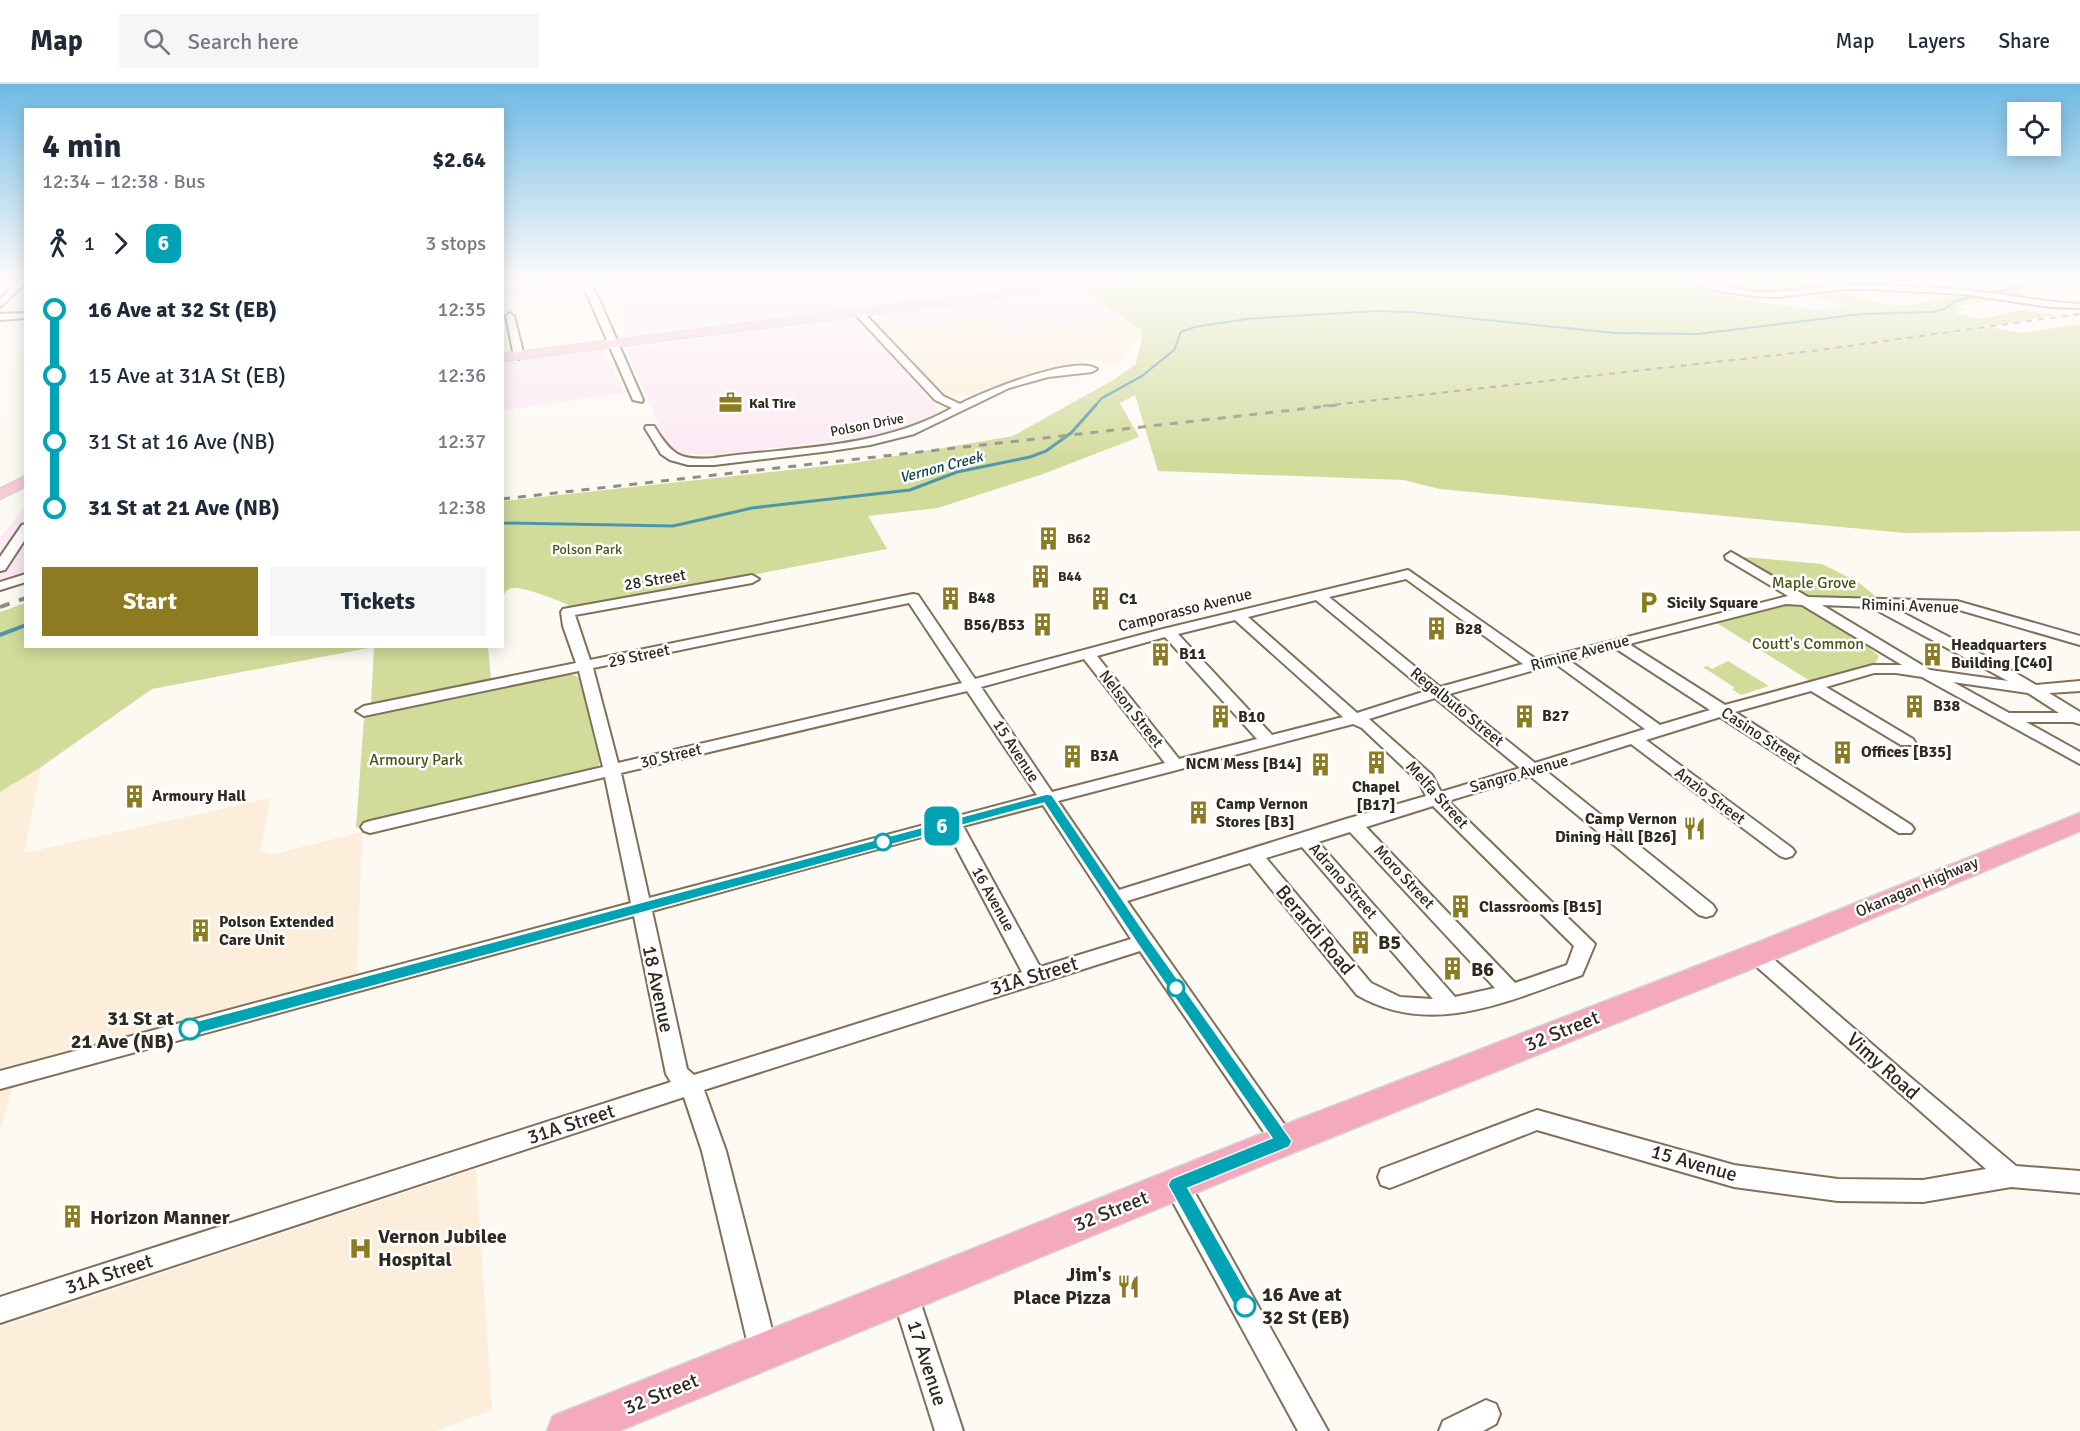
<!DOCTYPE html>
<html lang="en">
<head>
<meta charset="utf-8">
<style>
	body { margin:0; font-family:Signika,sans-serif; background:#f6f6f7; color:#1f2937; height:100vh; display:flex; flex-direction:column; font-size:22px; white-space:nowrap }
	* { box-sizing:border-box; margin:0 }
	p { font-size:20px; color:#747a83 }
	.icon { flex:none; width:33px; height:33px; fill:none; stroke:currentColor; stroke-width:2; stroke-linecap:round; stroke-linejoin:round }
	.map { position:relative; flex:1; overflow:hidden }
	.side { position:absolute; left:24px; top:24px; width:480px; height:540px; display:flex; flex-direction:column; background:#fff; border-radius:0px; box-shadow:0 3px 15px #0003 }
	.side>* { flex:none }
	.badge { padding:0 12px; border-radius:9px; font-size:21px; line-height:39px }
	.controls { position:absolute; left:2007px; top:18px; display:grid; gap:12px }
	.controls a { display:grid; place-items:center; width:54px; height:54px; border-radius:0px; background:#fff; box-shadow:0 3px 15px #0003; font-size:30px }
	.map>.badge { position:absolute; translate:-50% -50%; box-shadow:0 0 0 3px #fff }
	.legs { display:flex; align-items:center; gap:9px; height:66px; padding:0 18px; font-size:20px }
	.legs p { margin-inline-start:auto }
	.head { display:flex; align-items:center; justify-content:space-between; height:102px; padding:0 18px }
	h1 { font-size:33px; font-weight:700; line-height:45px }
	.primary-button { display:flex; gap:12px; margin-top:auto; padding:12px 18px }
	.primary-button a { flex:1; height:69px; border-radius:0px; background:#8c7b20; color:#fff; font-size:24px; font-weight:700; line-height:69px; text-align:center }
	.primary-button a+a { background:#f6f6f7; color:#1f2937 }
	ul { padding:0 18px; list-style:none }
	li { display:flex; align-items:center; gap:21px; height:66px; font-size:22px }
	li i { display:grid; place-items:center; width:9px; height:100%; margin:0 8px; background:currentColor }
	li i::after { content:''; width:15px; height:15px; margin:-8px; border:4px solid; border-radius:50%; background:#fff }
	li p { margin-inline-start:auto }
	li:first-child i { background:linear-gradient(#0000 50%,currentColor 0) }
	li:last-child i { background:linear-gradient(currentColor 50%,#0000 0) }
	header { display:flex; align-items:center; gap:36px; box-sizing:border-box; height:84px; padding:0 30px; background:#fff; border-bottom:2px solid #e0e1e3 }
	header strong { font-size:28px }
	nav { display:flex; gap:33px; margin-inline-start:auto; font-size:21px }
	.search { width:420px; height:54px; background:#f6f6f7; display:flex; align-items:center; gap:15px; box-sizing:border-box; padding:0 21px; border-radius:0px; color:#747a83; font-size:22px }
	.map>svg:first-child { display:block }
	.commercial { fill:#fce9f3 }
	.built { fill:#fceeda }
	.green { fill:#d1db9a }
	.lines { fill:none; stroke-linecap:round; stroke-linejoin:round }
	.stream-far2 { stroke:#4d95a7; stroke-width:2 }
	.stream-far1 { stroke:#4d95a7; stroke-width:3 }
	.stream { stroke:#4d95a7; stroke-width:4 }
	.minor-casing { stroke:#817058; stroke-width:4 }
	.major-casing { stroke:#d6d4d2; stroke-width:3 }
	.highway-casing { stroke:#d6d4d2; stroke-width:3 }
	.minor { fill:#fff; fill-rule:evenodd }
	.major { fill:#f8cbd8; fill-rule:evenodd }
	.highway { fill:#f4a9be; fill-rule:evenodd }
	.rail-far2 { stroke:#918b83; stroke-width:2; stroke-dasharray:6 6; stroke-linecap:butt }
	.rail-far1 { stroke:#918b83; stroke-width:3; stroke-dasharray:8 8; stroke-linecap:butt }
	.rail { stroke:#918b83; stroke-width:4; stroke-dasharray:10 10; stroke-linecap:butt }
	.line-1 { fill:#00a3b4; stroke:#fff; stroke-width:1.5 }
	.stop-1-dot { fill:#fff; stroke:#00a3b4; stroke-width:3 }
	.labels { text-anchor:middle; dominant-baseline:central; stroke-width:5; stroke-linejoin:round; paint-order:stroke }
	.far-poi-label { font-size:14px; font-weight:bold; fill:#30291f; stroke:#fff; text-anchor:start }
	.far-street-label { font-size:14px; fill:#30291f; stroke:#fff }
	.far-park-label { font-size:14px; fill:#4c5317; stroke:#fff }
	.far-water-label { font-size:15px; font-style:italic; fill:#0e3f4b; stroke:#fff }
	.street-label { font-size:16px; fill:#30291f; stroke:#fff }
	.park-label { font-size:16px; fill:#4c5317; stroke:#fff }
	.poi-label { font-size:16px; font-weight:bold; fill:#30291f; stroke:#fff; text-anchor:start }
	.near-street-label { font-size:20px; fill:#30291f; stroke:#fff }
	.near-poi-label { font-size:20px; font-weight:bold; fill:#30291f; stroke:#fff; text-anchor:start }
	.near-stop-label { font-size:20px; font-weight:bold; fill:#30291f; stroke:#fff; text-anchor:end }
</style>
</head>
<body>
<header>
<strong>Map</strong>
<div class="search"><svg class="icon" aria-label="search" viewBox="0 0 24 24"><circle cx="10" cy="10" r="6"/><path d="M15 15l6 6"/></svg>Search here</div>
<nav><a>Map</a><a>Layers</a><a>Share</a></nav>
</header>
<div class="map">
<svg width="2080" height="1347" viewBox="0 0 2080 1347">
	<rect width="100%" height="100%" fill="#fdf9f3"/>
	<g class="commercial">
		<path d="M614,194H1097L627,252Z"/>
		<path d="M1081,204L1127,234L1015,251L993,233L884,247L871,234L879,230Z"/>
		<path d="M853,234L858,236L937,323L936,330L916,341L877,352L713,371L675,369L667,361L626,265Z"/>
		<path d="M604,266L624,309L503,326V278Z"/>
		<path d="M25,423V500L0,508V454Z"/>
	</g>
	<g class="built">
		<path d="M993,233L1015,251L1127,234L1143,247L1116,283L1094,276L1057,283L967,311L955,312L945,311L884,247Z"/>
		<path d="M41,683L24,769L270,714L261,767L271,771L362,748L357,892L21,979L0,1045V708Z"/>
		<path d="M476,1085L492,1326L436,1347H0V1243Z"/>
	</g>
	<g class="green">
		<path d="M1158,194H1657L1759,218L1818,226L1846,223L1804,209L1844,204L1893,206L1862,207L1850,210C1889,225 1905,223 1945,213L1934,210L1938,208L2000,214L1954,223L1964,226L1955,229L1982,235L2020,226L2056,231L1990,242L1972,240L2021,249L2080,240V447L1905,449L1440,405L1403,396L1158,387L1135,311L1120,319L1139,353L1043,390L938,424L868,432L887,465L575,525C568,519 521,502 513,504C508,504 505,508 503,512V417L854,379L1013,352L1115,295L1136,280L1143,247L1081,204Z"/>
		<path d="M1727,194H1849L1857,196L1851,202L1791,207L1770,198L1759,200L1779,210H1753L1713,200L1748,198Z"/>
		<path d="M2044,194H2067L2080,197L2018,207L2026,211L2020,215L1978,209L2017,197Z"/>
		<path d="M1734,472L1822,480L1858,498L1885,520L1808,519Z"/>
		<path d="M1781,518C1817,524 1851,548 1879,572L1873,585L1815,600L1710,535Z"/>
		<path d="M25,519L26,562L488,563L491,595L371,620L374,563L152,605L41,683L0,708V528Z"/>
		<path d="M1728,577L1769,602L1741,611L1732,605L1735,604L1703,583L1707,582L1712,585Z"/>
		<path d="M567,591H574L579,594L600,679L596,685L356,744L364,634Z"/>
	</g>
	<g class="lines">
		<g class="stream-far2">
			<path d="M1986,210L2062,194"/>
			<path d="M1095,322L1102,314L1142,292L1174,266L1181,248L1195,243L1247,235L1375,227L1410,228L1615,249L1698,250L1862,230L1932,228L1945,225L1955,217L1978,212"/>
		</g>
		<path class="stream-far1" d="M502,439L673,442L752,424L910,406L957,388L1030,373L1046,367L1071,349L1096,321"/>
		<path class="stream" d="M0,551L26,541"/>
		<defs>
			<g id="minor">
				<path d="M21,194H26V198L0,223V216Z"/>
				<path d="M570,194C587,194 590,199 598,213L643,316L642,318L633,316L583,201Z"/>
				<path d="M1676,194C1703,194 1729,206 1757,208C1795,209 1832,199 1871,201C1901,202 1932,203 1962,206C2002,209 2040,218 2080,220V224L2050,223L1963,210L1870,205H1841L1779,213L1753,212L1725,208Z"/>
				<path d="M856,227H862L943,312L960,320C982,308 1076,270 1097,285L1092,288L1048,293L1009,304L914,350L870,361L830,367L714,381H688L670,376L661,370L645,344L646,342H654C671,370 679,377 714,374C794,363 880,365 952,324L935,316L856,231Z"/>
				<path d="M26,229V234L0,236V230Z"/>
				<path d="M510,229L514,232L524,272L519,275L514,272L506,232Z"/>
				<path d="M26,440V454L5,486L0,487V473L22,441Z"/>
				<path d="M1731,468L1808,513L1957,517L2080,552V561L1956,525L1892,523L2002,581L2036,601L2080,597V607L2049,609L2080,628V640L2073,638H2026L2080,668V680L1922,593L1896,589H1874L1826,603L1913,655L1915,658L1913,661H1901L1811,607L1735,628L1911,741L1914,745L1911,749H1899L1720,633L1646,656L1792,764L1795,768L1792,772L1786,774L1780,772L1631,660L1546,687L1713,821L1716,826L1713,831L1706,833L1699,831L1530,692L1448,717L1595,860L1582,891C1508,917 1431,954 1357,911L1250,779L1127,817L1291,1050L1295,1057L1291,1064L1283,1067L1275,1064L1140,867L704,1006L726,1067L778,1269L774,1279L764,1283L754,1279L750,1269L702,1067L684,1013L0,1239V1213L671,998L666,990L634,832L0,1005V987L631,819L605,693L370,749L364,747L361,743L364,739L370,737L603,683L579,587L364,632L356,627L364,622L576,579L563,542L561,528L563,525L752,491L759,495L752,499L575,531L590,576L913,510L918,511L975,595L1163,545L1408,486L1537,576L1788,512L1726,475L1725,472ZM1406,495L1523,580L1440,603L1329,513ZM1316,516L1426,607L1357,629L1248,533ZM909,519L962,599L618,679L593,584ZM1786,520L1802,521L1902,581H1873L1725,621L1629,560ZM1822,521L1871,523L2008,597L1930,586ZM1235,536L1343,633L1272,651L1178,550ZM1165,553L1257,655L1179,675L1097,572ZM1615,564L1710,626L1660,641L1570,577ZM1084,575L1165,679L1052,708L981,603ZM1556,580L1645,645L1535,679L1449,610ZM1953,598L2028,609L2059,629H2009ZM967,607L1037,711L649,814L621,689ZM1435,614L1520,684L1441,708L1432,691L1369,635ZM1353,640L1362,644L1419,698L1426,712L1346,735L1119,806L1058,717ZM1043,721L1131,855L1040,883L963,742ZM1433,722L1574,862L1567,881L1515,899L1366,743ZM947,746L1022,888L694,991L687,985L652,827ZM1350,748L1495,904L1455,913L1318,758ZM1302,763L1433,915L1400,913L1371,899L1266,774Z"/>
				<path d="M26,490V498L0,506V498Z"/>
				<path d="M1756,863L1763,866L1910,993L2016,1082L2080,1087V1109L2011,1103L1923,1118L1838,1117L1734,1103L1537,1046L1390,1104L1381,1101L1378,1093L1381,1085L1537,1026L1734,1081L1838,1095L1923,1096L1986,1085L1749,876L1746,871L1749,866Z"/>
				<path d="M1177,1090L1186,1093L1328,1347H1298L1168,1109L1165,1101L1168,1093Z"/>
				<path d="M905,1198L914,1202L918,1211L963,1347H935L892,1211L896,1202Z"/>
				<path d="M1486,1316L1496,1320L1500,1330L1496,1340L1483,1347H1439L1443,1337Z"/>
			</g>
			<g id="major">
				<path d="M582,194H592L590,201L554,202L502,210V204L554,196H582Z"/>
				<path d="M1110,194H1138L1133,197L502,277V270Z"/>
				<path d="M26,392V402L0,415V405Z"/>
			</g>
			<path id="highway" d="M2080,729V747L1766,879L1295,1068L619,1347H547L553,1332L568,1326L1271,1046L1746,863Z"/>
		</defs>
		<use href="#minor" class="minor-casing"/>
		<use href="#major" class="major-casing"/>
		<use href="#highway" class="highway-casing"/>
		<use href="#minor" class="minor"/>
		<use href="#major" class="major"/>
		<use href="#highway" class="highway"/>
		<path class="rail-far2" d="M1323,322L1813,267L2080,230"/>
		<path class="rail-far1" d="M502,415L1337,321"/>
		<path class="rail" d="M0,523L26,514"/>
	</g>
	<linearGradient id="sky" x2="0" y2="1"><stop stop-color="#6fbae5"/><stop offset="0.51" stop-color="#fefcfa"/><stop offset="1" stop-color="#fefcfa" stop-opacity="0"/></linearGradient>
	<rect width="2080" height="383" fill="url(#sky)"/>
	<path class="line-1" d="M1047,710L1052,711L1149,855L1292,1057L1289,1063L1188,1104L1251,1215L1254,1222L1251,1228L1245,1231L1238,1228L1168,1101L1171,1095L1272,1054L1139,862L1044,719L190,952L185,950L183,945L185,941L190,939Z"/>
	<defs>
		<symbol id="office-bare" viewBox="-9 -9 18 18"><path d="M-6-3h4V-5.5h4V-3h4V5H-6ZM-1-4.5V-3h2v-1.5ZM-6 0V1H6V0Z" fill="#8c7b20" stroke="#fff" stroke-width="2.5" paint-order="stroke"/></symbol>
		<symbol id="building-bare" viewBox="-9 -9 18 18"><path d="M-4-6H4V6H1V3H-1V6H-4ZM-2.5-4.3h1.7v1.8h-1.7ZM.8-4.3h1.7v1.8H.8ZM-2.5-1h1.7V.8h-1.7ZM.8-1h1.7V.8H.8Z" fill="#8c7b20" stroke="#fff" stroke-width="2.5" paint-order="stroke"/></symbol>
		<symbol id="parking-bare" viewBox="-9 -9 18 18"><path d="M-3.5-5.5H1a3.5 3.5 0 0 1 0 7H-1V5.5H-3.5ZM-1-3.4V-.6H.8a1.4 1.4 0 0 0 0-2.8Z" fill="#8c7b20" stroke="#fff" stroke-width="2.5" paint-order="stroke"/></symbol>
		<symbol id="restaurant-bare" viewBox="-9 -9 18 18"><path d="M-5-6h1v4h1v-4h1v4h1v-4h1v5L-1.5 .5V6h-2V.5L-5-1ZM5-6V6H3V1.5H1.5Q1.5-4 5-6Z" fill="#8c7b20" stroke="#fff" stroke-width="2.5" paint-order="stroke"/></symbol>
		<symbol id="hospital-bare" viewBox="-9 -9 18 18"><path d="M-5-5h3v3.5h4V-5h3V5h-3V1.5h-4V5h-3Z" fill="#8c7b20" stroke="#fff" stroke-width="2.5" paint-order="stroke"/></symbol>
	</defs>
	<g fill-rule="evenodd">
		<use href="#office-bare" x="714" y="302" width="33" height="33"/>
		<use href="#building-bare" x="1032" y="438" width="33" height="33"/>
		<use href="#building-bare" x="1024" y="476" width="33" height="33"/>
		<use href="#building-bare" x="934" y="498" width="33" height="33"/>
		<use href="#building-bare" x="1084" y="498" width="33" height="33"/>
		<use href="#parking-bare" x="1632" y="502" width="33" height="33"/>
		<use href="#building-bare" x="1026" y="524" width="33" height="33"/>
		<use href="#building-bare" x="1420" y="528" width="33" height="33"/>
		<use href="#building-bare" x="1144" y="554" width="33" height="33"/>
		<use href="#building-bare" x="1916" y="554" width="33" height="33"/>
		<use href="#building-bare" x="1898" y="606" width="33" height="33"/>
		<use href="#building-bare" x="1508" y="616" width="33" height="33"/>
		<use href="#building-bare" x="1204" y="616" width="33" height="33"/>
		<use href="#building-bare" x="1826" y="652" width="33" height="33"/>
		<use href="#building-bare" x="1056" y="656" width="33" height="33"/>
		<use href="#building-bare" x="1360" y="662" width="33" height="33"/>
		<use href="#building-bare" x="1304" y="664" width="33" height="33"/>
		<use href="#building-bare" x="118" y="696" width="33" height="33"/>
		<use href="#building-bare" x="1182" y="712" width="33" height="33"/>
		<use href="#restaurant-bare" x="1678" y="728" width="33" height="33"/>
		<use href="#building-bare" x="1444" y="806" width="33" height="33"/>
		<use href="#building-bare" x="184" y="830" width="33" height="33"/>
		<use href="#building-bare" x="1344" y="842" width="33" height="33"/>
		<use href="#building-bare" x="1436" y="868" width="33" height="33"/>
		<use href="#building-bare" x="56" y="1116" width="33" height="33"/>
		<use href="#hospital-bare" x="344" y="1148" width="33" height="33"/>
		<use href="#restaurant-bare" x="1112" y="1186" width="33" height="33"/>
	</g>
	<g class="stop-1-dot">
		<circle cx="883" cy="758" r="8"/>
		<circle cx="1176" cy="904" r="8"/>
		<circle cx="190" cy="945" r="10"/>
		<circle cx="1245" cy="1222" r="10"/>
	</g>
	<g class="labels">
		<g class="far-poi-label">
			<text x="749" y="319">Kal Tire</text>
			<text x="1067" y="454">B62</text>
			<text x="1058" y="492">B44</text>
		</g>
		<g class="far-street-label">
			<text transform="translate(867 341) rotate(-11)">Polson Drive</text>
		</g>
		<g class="far-park-label">
			<text x="587" y="465">Polson Park</text>
		</g>
		<g class="far-water-label">
			<text transform="translate(941 383) rotate(-15)">Vernon Creek</text>
		</g>
		<g class="street-label">
			<text transform="translate(655 496) rotate(-10)">28 Street</text>
			<text transform="translate(1910 522) rotate(2)">Rimini Avenue</text>
			<text transform="translate(1185 526) rotate(-14)">Camporasso Avenue</text>
			<text transform="translate(1580 569) rotate(-15)">Rimine Avenue</text>
			<text transform="translate(639 572) rotate(-12)">29 Street</text>
			<text transform="translate(1457 623) rotate(39)">Regalbuto Street</text>
			<text transform="translate(1131 625) rotate(52)">Nelson Street</text>
			<text transform="translate(1761 652) rotate(33)">Casino Street</text>
			<text transform="translate(1016 667) rotate(57)">15 Avenue</text>
			<text transform="translate(671 672) rotate(-13)">30 Street</text>
			<text transform="translate(1519 690) rotate(-16)">Sangro Avenue</text>
			<text transform="translate(1437 711) rotate(48)">Melfa Street</text>
			<text transform="translate(1710 712) rotate(37)">Anzio Street</text>
			<text transform="translate(1404 793) rotate(47)">Moro Street</text>
			<text transform="translate(1343 797) rotate(49)">Adrano Street</text>
			<text transform="translate(1917 803) rotate(-23)">Okanagan Highway</text>
			<text transform="translate(993 815) rotate(61)">16 Avenue</text>
		</g>
		<g class="park-label">
			<text x="1814" y="499">Maple Grove</text>
			<text x="1808" y="560">Coutt's Common</text>
			<text x="416" y="676">Armoury Park</text>
		</g>
		<g class="poi-label">
			<text x="968" y="514">B48</text>
			<text x="1119" y="515">C1</text>
			<text x="1667" y="519">Sicily Square</text>
			<text x="1025" y="541" text-anchor="end">B56/B53</text>
			<text x="1455" y="545">B28</text>
			<text x="1951" y="561">Headquarters<tspan x="1951" dy="18">Building [C40]</tspan></text>
			<text x="1179" y="570">B11</text>
			<text x="1933" y="622">B38</text>
			<text x="1542" y="632">B27</text>
			<text x="1238" y="633">B10</text>
			<text x="1861" y="668">Offices [B35]</text>
			<text x="1090" y="672">B3A</text>
			<text x="1302" y="680" text-anchor="end">NCM Mess [B14]</text>
			<text x="1376" y="703" text-anchor="middle">Chapel<tspan x="1376" dy="18">[B17]</tspan></text>
			<text x="152" y="712">Armoury Hall</text>
			<text x="1216" y="720">Camp Vernon<tspan x="1216" dy="18">Stores [B3]</tspan></text>
			<text x="1677" y="735" text-anchor="end">Camp Vernon<tspan x="1677" dy="18">Dining Hall [B26]</tspan></text>
			<text x="1479" y="823">Classrooms [B15]</text>
			<text x="219" y="838">Polson Extended<tspan x="219" dy="18">Care Unit</tspan></text>
		</g>
		<g class="near-street-label">
			<text transform="translate(1315 846) rotate(50)">Berardi Road</text>
			<text transform="translate(1034 892) rotate(-17)">31A Street</text>
			<text transform="translate(658 905) rotate(78)">18 Avenue</text>
			<text transform="translate(1562 947) rotate(-22)">32 Street</text>
			<text transform="translate(1883 982) rotate(42)">Vimy Road</text>
			<text transform="translate(571 1040) rotate(-18)">31A Street</text>
			<text transform="translate(1694 1079) rotate(16)">15 Avenue</text>
			<text transform="translate(1111 1127) rotate(-22)">32 Street</text>
			<text transform="translate(109 1190) rotate(-18)">31A Street</text>
			<text transform="translate(927 1279) rotate(72)">17 Avenue</text>
			<text transform="translate(661 1310) rotate(-22)">32 Street</text>
		</g>
		<g class="near-poi-label">
			<text x="1378" y="858">B5</text>
			<text x="1471" y="885">B6</text>
			<text x="90" y="1133">Horizon Manner</text>
			<text x="378" y="1152">Vernon Jubilee<tspan x="378" dy="23">Hospital</tspan></text>
			<text x="1111" y="1190" text-anchor="end">Jim's<tspan x="1111" dy="23">Place Pizza</tspan></text>
		</g>
		<g class="near-stop-label">
			<text x="174" y="934">31 St at<tspan x="174" dy="23">21 Ave (NB)</tspan></text>
			<text x="1262" y="1210" text-anchor="start">16 Ave at<tspan x="1262" dy="23">32 St (EB)</tspan></text>
		</g>
	</g>
</svg>
<div class="controls">
<a><svg class="icon" aria-label="locate" viewBox="0 0 24 24"><circle cx="12" cy="12" r="6"/><path d="M12 2v4M12 18v4M2 12h4M18 12h4"/></svg></a>
</div>
<b class="badge" style="left:942px;top:742px;background:#00a3b4;color:#fff">6</b>
<section class="side">
<div class="head"><div><h1>4 min</h1><p>12:34 – 12:38 · Bus</p></div><b>$2.64</b></div>
<div class="legs"><svg class="icon" aria-label="walk" viewBox="0 0 24 24"><circle cx="13" cy="4" r="2"/><path d="M13 8l-2 6 4 7M11 14l-3 7M7 12l3-4h3l4 4"/></svg>1<svg class="icon" aria-label="forward" viewBox="0 0 24 24"><path d="M9 5l7 7-7 7"/></svg><b class="badge" style="background:#00a3b4;color:#fff">6</b><p>3 stops</p></div>
<ul>
<li><i style="color:#00a3b4"></i><b>16 Ave at 32 St (EB)</b><p>12:35</p></li>
<li><i style="color:#00a3b4"></i><span>15 Ave at 31A St (EB)</span><p>12:36</p></li>
<li><i style="color:#00a3b4"></i><span>31 St at 16 Ave (NB)</span><p>12:37</p></li>
<li><i style="color:#00a3b4"></i><b>31 St at 21 Ave (NB)</b><p>12:38</p></li>
</ul>
<div class="primary-button"><a>Start</a><a>Tickets</a></div>
</section>
</div>
</body>
</html>
